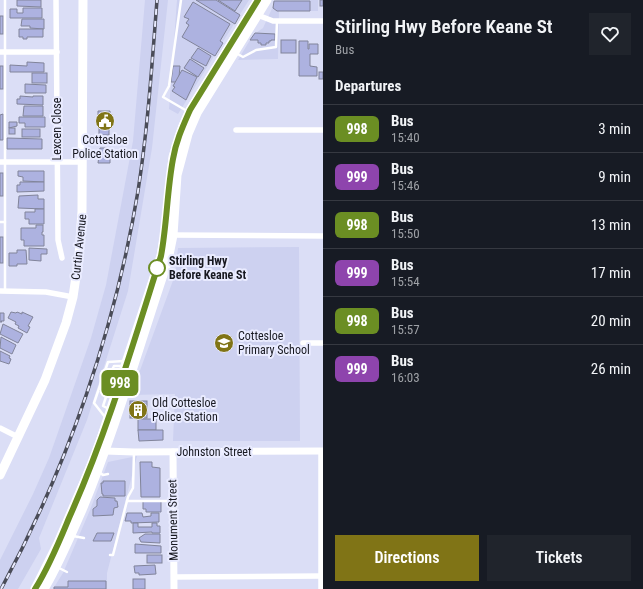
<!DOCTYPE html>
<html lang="en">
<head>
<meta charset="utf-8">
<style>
	body { margin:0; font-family:"Roboto Condensed",sans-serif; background:#20242c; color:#f1f3f6; height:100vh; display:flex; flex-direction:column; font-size:15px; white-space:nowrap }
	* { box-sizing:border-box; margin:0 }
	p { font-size:13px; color:#9ea1a6 }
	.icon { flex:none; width:22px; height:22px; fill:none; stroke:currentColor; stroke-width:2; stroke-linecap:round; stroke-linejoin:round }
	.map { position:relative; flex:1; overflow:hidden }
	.sheet { display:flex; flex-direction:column; background:#171b24; width:320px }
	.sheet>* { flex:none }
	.badge { padding:0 8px; border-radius:6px; font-size:14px; line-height:26px }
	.map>.badge { position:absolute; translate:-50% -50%; box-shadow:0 0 0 2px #fff }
	h2 { padding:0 12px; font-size:15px; line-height:36px }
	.round { display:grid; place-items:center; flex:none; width:42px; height:42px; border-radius:0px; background:#20242c }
	.summary { display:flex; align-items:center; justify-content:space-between; height:68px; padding:0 12px }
	h1 { font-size:19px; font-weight:600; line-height:30px }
	.action { display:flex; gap:8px; margin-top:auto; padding:8px 12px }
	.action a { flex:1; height:46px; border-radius:0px; background:#807416; color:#fff; font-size:16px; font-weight:600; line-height:46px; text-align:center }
	.action a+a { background:#20242c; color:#f1f3f6 }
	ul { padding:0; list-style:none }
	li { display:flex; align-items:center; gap:12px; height:48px; padding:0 12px; border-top:1px solid #363941 }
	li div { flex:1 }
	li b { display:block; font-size:15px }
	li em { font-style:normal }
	li .badge { min-width:44px; font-weight:700; text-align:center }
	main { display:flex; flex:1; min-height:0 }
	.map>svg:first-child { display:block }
	.built { fill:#cdd1f0 }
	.building { fill:#adb2e0; stroke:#81849a }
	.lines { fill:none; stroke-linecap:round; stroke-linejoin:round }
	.service { stroke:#fff; stroke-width:2.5 }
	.minor { stroke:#fff; stroke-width:5.5 }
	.tertiary { stroke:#fff; stroke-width:7 }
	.primary { stroke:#fff; stroke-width:9 }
	.trunk { stroke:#fff; stroke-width:9 }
	.rail-casing { stroke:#4a4c58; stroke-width:3.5 }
	.rail { stroke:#e9ebff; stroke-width:2; stroke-dasharray:6; stroke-linecap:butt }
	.line-casing { stroke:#fff; stroke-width:9 }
	.line { stroke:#6b8e23; stroke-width:6 }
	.stop-dot { fill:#fff; stroke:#6b8e23; stroke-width:2 }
	.labels { text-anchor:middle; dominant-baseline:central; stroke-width:4; stroke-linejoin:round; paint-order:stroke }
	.street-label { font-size:12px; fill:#171820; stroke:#e9ebff }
	.poi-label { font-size:12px; fill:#171820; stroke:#e9ebff; text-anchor:start }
	.stop-label { font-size:12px; font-weight:bold; fill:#171820; stroke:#e9ebff; text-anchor:start }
</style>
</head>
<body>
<main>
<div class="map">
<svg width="323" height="589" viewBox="0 0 323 589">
	<rect width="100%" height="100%" fill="#dbdef6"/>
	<g class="built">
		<path d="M145,0H168L152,148L128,291L87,420L39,538L41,549L18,589H0V560L33,494L49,458L91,338L106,285L133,141Z"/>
		<path d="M177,0H249L178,114L169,109Z"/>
		<path d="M276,0H318V11H279L278,59L238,60L253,35L263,28Z"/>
		<path d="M299,247L300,441H173L175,394L131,395L175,275L178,248Z"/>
		<path d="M137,456L107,573V589H53L63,573L90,510L108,462Z"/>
	</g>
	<g class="building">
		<path d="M17,0H41V7L17,6Z"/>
		<path d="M196,0H216L240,15L235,24Z"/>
		<path d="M218,0H242L235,11Z"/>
		<rect x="320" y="0" width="3" height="6"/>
		<path d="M274,1H310V11H277L273,8Z"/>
		<path d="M193,2L230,24L220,41L223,43L215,56L182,37L189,25L186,23L189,19L184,17Z"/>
		<path d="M23,8H42V18H10V9H17V13H23Z"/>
		<rect x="0" y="16" width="3" height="18"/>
		<path d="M22,19H44V29L30,28V26H21Z"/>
		<path d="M19,29H43V37H27V39H23V37H19Z"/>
		<path d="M255,33L275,34V40H271V41H269V43H266V45H261V43H258V40H250Z"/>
		<rect x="281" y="40" width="15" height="13"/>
		<path d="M299,41H308V49H309V44H318V54H310V66L317,67V76H299Z"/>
		<path d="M198,48L211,56L206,66L191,58Z"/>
		<path d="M190,59L204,68L198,77L184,68Z"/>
		<path d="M27,62L44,63V72H10V65L27,66Z"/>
		<rect x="0" y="66" width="3" height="23"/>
		<path d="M173,66H180L179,77L176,82H171Z"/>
		<path d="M182,70L197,77L186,100L172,91L175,87L173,86Z"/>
		<rect x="319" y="72" width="4" height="7"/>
		<rect x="32" y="73" width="15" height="10"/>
		<path d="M25,84L46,85V93H25Z"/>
		<path d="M20,96L33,97V96H43V105L17,104V99H20Z"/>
		<path d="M24,106H43V116H23Z"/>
		<path d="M98,111H110V124H108H109V135H99V125H101V123H98Z"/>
		<path d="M3,114V140H0V115Z"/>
		<path d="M19,117H45V127H25V123H19Z"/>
		<path d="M9,122H17V126L9,128Z"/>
		<rect x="9" y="128" width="6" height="6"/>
		<rect x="22" y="129" width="18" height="8"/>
		<path d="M7,138L42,139V149H7Z"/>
		<path d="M100,148H108V156H110V163H98Z"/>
		<path d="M18,171H44V182L23,181V177L18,176Z"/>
		<rect x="0" y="173" width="3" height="23"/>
		<path d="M20,182H44V191L17,192V185H20Z"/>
		<path d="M38,195V199H44V209L18,208L19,196Z"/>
		<path d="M35,209H44V224H29V219H25V212H35Z"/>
		<path d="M36,225H43V232H42V235H44V246H24V240H21V228H36Z"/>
		<rect x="0" y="237" width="3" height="26"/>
		<path d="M29,248L47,249V254H41V261L29,260Z"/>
		<path d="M17,250H26L27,264H17V266H9V253H17Z"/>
		<path d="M11,312L16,313L17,312L22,314V312L33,317L28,326L30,327L27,333L18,328L19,326L15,324L16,322L8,318Z"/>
		<path d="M0,313H4V321H1L2,322H0Z"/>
		<path d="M3,324L23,334L18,343L0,334Z"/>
		<path d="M1,337L16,345L12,354L0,348Z"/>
		<path d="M0,351L10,356L9,358L11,359L9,364L0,361Z"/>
		<path d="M102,380L109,382L106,392L99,390Z"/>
		<rect x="130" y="401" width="17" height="17"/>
		<rect x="138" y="419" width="18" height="11"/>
		<path d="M138,430H163V440L139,441Z"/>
		<path d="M140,462H152V467L160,468V497H141Z"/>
		<path d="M103,481H125V496H103V494H102L101,483H103Z"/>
		<path d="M100,497L115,498V501H117L118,507L114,508L113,515L93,516V509L97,506V500Z"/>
		<path d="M143,501H161V512H146V509H143Z"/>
		<path d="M127,513H142L143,517L151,516V513H159V522L131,523V521H125Z"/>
		<path d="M133,523H138V527H152V523H157V526H160V533H152V532L133,533Z"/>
		<path d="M97,533H114L111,541H93Z"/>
		<path d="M145,534H160V543L141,542L139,538Z"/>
		<path d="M135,544L161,546V553H135Z"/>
		<rect x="147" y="555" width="15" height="8"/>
		<path d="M155,565L156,574L139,575V573H135L134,566Z"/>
		<rect x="133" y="579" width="12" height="10"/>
		<path d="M68,581H106V589H54V587H68Z"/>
	</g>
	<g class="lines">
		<g class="service">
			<path d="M5,0V291"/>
			<path d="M181,0L169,86L163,97L187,111"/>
			<path d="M236,53L243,57L256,50L276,47L277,21"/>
			<path d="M0,222H5"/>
			<path d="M109,409L103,406L110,385L111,372L114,366H122"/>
			<path d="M105,417L94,403L108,362L124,361"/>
			<path d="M99,472L103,475L108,474"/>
			<path d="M127,501H173"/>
			<path d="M73,536L84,538"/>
			<path d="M110,555H113L128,497L133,488L134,453"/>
			<path d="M57,567L67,572"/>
		</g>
		<g class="minor">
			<path d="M56,0L58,240L62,258"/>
			<path d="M255,14L273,21H323"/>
			<path d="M0,52H57"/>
			<path d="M236,130H323"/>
			<path d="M0,162H82"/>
			<path d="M171,235L323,236"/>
			<path d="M0,291L46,292L73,297"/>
			<path d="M303,343H323"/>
			<path d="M0,428L18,437"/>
			<path d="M174,577L321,576"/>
			<path d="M321,589V451"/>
		</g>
		<g class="tertiary">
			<path d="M105,451L134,452L323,451"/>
			<path d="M173,452L174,589"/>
		</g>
		<path class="primary" d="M0,475L45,380L66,323L73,297L79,256L82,211L83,0"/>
		<g class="trunk">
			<path d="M35,589L58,543L96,454L161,256L165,234L173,157L183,126L190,110L258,0"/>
			<path d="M44,589C59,564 70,537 82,510C116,428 140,343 168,260L173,235L177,175L188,134L197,113L267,0"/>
		</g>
		<defs>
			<path id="rail" d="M1,589C68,466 115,329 138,191C148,127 152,64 157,0"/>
		</defs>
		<use href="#rail" class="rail-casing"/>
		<use href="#rail" class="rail"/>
	</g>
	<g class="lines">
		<defs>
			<path id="line" d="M35,589C49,567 59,542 69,518C107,433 133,344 161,256C167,224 167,191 173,159C176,141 183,126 190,110L258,0"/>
		</defs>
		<use href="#line" class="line-casing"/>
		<use href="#line" class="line"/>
	</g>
	<defs>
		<symbol id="civic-disc" viewBox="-11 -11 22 22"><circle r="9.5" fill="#807416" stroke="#e9ebff"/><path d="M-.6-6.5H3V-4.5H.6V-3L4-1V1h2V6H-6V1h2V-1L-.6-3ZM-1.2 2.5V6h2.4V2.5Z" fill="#fff"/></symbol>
		<symbol id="school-disc" viewBox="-11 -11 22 22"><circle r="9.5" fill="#807416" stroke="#e9ebff"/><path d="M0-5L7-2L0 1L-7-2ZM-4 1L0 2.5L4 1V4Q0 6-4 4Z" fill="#fff"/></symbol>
		<symbol id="building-disc" viewBox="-11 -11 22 22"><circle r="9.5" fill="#807416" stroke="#e9ebff"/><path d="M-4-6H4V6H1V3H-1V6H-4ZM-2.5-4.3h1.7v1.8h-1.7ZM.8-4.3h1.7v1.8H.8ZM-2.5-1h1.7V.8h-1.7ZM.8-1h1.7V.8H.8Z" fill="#fff"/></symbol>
	</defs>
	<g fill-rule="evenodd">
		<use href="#civic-disc" x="94" y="110" width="22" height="22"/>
		<use href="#school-disc" x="213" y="332" width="22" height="22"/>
		<use href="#building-disc" x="127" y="399" width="22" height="22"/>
	</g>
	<circle class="stop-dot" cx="157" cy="268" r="8"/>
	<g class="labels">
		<g class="street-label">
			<text transform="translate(57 129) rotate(-90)">Lexcen Close</text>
			<text transform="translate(79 247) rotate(-84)">Curtin Avenue</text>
			<text x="214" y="452">Johnston Street</text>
			<text transform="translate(173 520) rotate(-91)">Monument Street</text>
		</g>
		<g class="poi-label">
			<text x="105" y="140" text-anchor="middle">Cottesloe<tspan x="105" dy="14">Police Station</tspan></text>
			<text x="238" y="336">Cottesloe<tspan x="238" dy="14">Primary School</tspan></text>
			<text x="152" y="403">Old Cottesloe<tspan x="152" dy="14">Police Station</tspan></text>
		</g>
		<g class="stop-label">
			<text x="169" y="261">Stirling Hwy<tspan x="169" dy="14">Before Keane St</tspan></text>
		</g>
	</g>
</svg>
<b class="badge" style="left:120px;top:383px;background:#6b8e23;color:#fff">998</b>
</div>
<section class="sheet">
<div class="summary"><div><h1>Stirling Hwy Before Keane St</h1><p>Bus</p></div><a class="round"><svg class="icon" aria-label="heart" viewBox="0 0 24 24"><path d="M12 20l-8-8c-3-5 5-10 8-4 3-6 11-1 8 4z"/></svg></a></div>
<h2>Departures</h2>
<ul>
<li><span class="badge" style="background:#6b8e23;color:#fff">998</span><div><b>Bus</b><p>15:40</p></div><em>3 min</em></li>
<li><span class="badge" style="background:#8e44ad;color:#fff">999</span><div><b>Bus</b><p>15:46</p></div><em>9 min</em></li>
<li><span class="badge" style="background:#6b8e23;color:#fff">998</span><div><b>Bus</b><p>15:50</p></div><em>13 min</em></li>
<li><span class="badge" style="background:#8e44ad;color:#fff">999</span><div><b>Bus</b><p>15:54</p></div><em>17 min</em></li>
<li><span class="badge" style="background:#6b8e23;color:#fff">998</span><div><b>Bus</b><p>15:57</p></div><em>20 min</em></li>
<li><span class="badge" style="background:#8e44ad;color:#fff">999</span><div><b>Bus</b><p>16:03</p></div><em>26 min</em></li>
</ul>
<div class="action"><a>Directions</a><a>Tickets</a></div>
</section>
</main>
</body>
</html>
